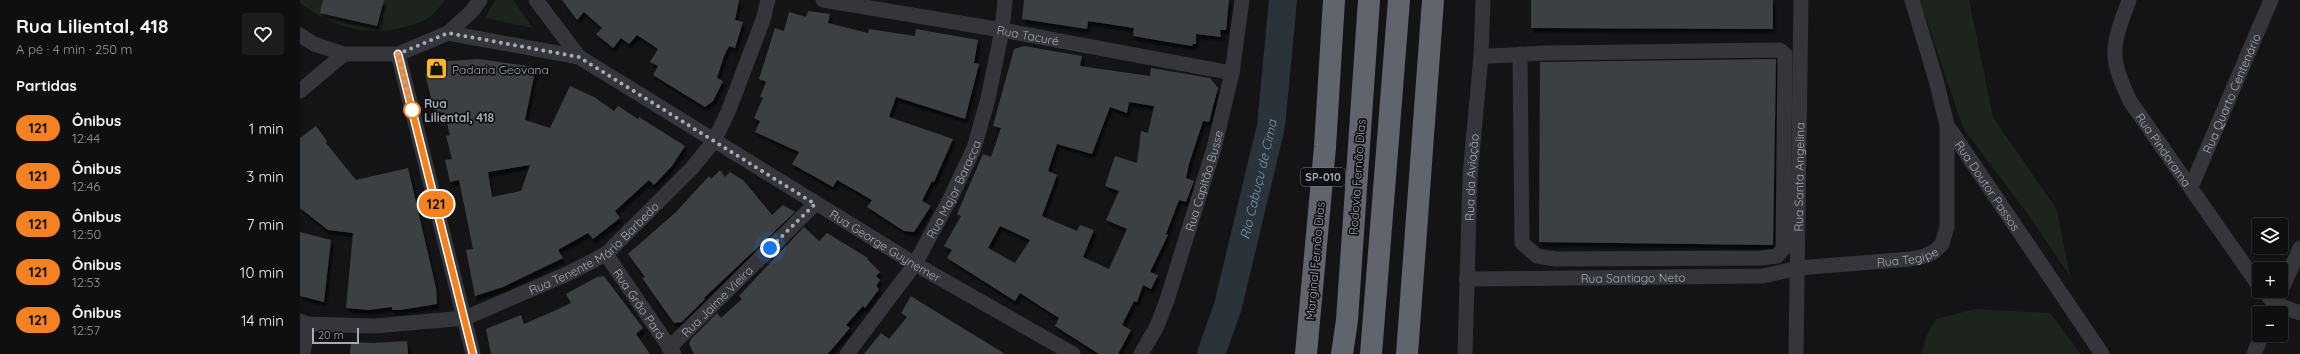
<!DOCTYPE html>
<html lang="pt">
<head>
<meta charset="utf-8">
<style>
	body { margin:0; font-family:Quicksand,sans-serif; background:#1d1d1e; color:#f1f3f6; height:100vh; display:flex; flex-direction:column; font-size:15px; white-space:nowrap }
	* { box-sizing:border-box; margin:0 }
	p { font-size:13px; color:#9b9c9f }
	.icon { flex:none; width:22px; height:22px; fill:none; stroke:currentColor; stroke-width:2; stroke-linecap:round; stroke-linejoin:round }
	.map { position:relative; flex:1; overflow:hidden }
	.details { display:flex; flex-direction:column; background:#0f0f10; width:300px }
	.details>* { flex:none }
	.badge { padding:0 8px; border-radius:13px; font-size:14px; line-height:26px }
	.fabs { position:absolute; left:1952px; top:218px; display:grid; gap:8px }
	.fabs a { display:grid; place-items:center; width:36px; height:36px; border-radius:4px; background:#0f0f10; box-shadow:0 1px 3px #0004,0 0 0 1px #2f2f30; font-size:20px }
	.scale { position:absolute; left:12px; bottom:10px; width:47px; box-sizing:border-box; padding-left:4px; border:2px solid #a5aab7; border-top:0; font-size:11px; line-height:14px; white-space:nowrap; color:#a5aab7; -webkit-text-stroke:3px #0f0f11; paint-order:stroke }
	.you { position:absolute; width:20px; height:20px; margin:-10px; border:3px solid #fff; border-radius:50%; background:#1a73e8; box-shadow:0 0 0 6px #1a73e833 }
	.map>.badge { position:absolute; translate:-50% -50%; box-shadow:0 0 0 2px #fff }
	h2 { padding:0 16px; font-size:15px; line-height:36px }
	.round { display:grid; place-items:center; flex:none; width:42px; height:42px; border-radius:4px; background:#1d1d1e }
	.headline { display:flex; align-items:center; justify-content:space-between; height:68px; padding:0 16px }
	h1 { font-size:19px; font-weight:700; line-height:30px }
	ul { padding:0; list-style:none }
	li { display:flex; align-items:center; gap:12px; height:48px; padding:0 16px }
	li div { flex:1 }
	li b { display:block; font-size:15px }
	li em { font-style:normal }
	li .badge { min-width:44px; font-weight:700; text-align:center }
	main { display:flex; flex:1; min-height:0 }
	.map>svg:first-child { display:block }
	.green { fill:#1c241d }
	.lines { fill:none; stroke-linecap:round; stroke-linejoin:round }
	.river { stroke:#2a333a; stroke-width:28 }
	.building { fill:#3e3f43; fill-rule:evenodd; filter:url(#shadow) }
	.minor { stroke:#35363b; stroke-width:15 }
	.highway { stroke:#61646c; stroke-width:22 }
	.line-casing { stroke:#fff; stroke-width:9 }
	.line { stroke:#f58220; stroke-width:6 }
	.walk { stroke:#a5aab7; stroke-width:4; stroke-dasharray:0 7.2 }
	.stop-dot { fill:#fff; stroke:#f58220; stroke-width:2 }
	.labels { text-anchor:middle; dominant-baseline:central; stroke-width:3.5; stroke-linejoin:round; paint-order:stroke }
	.shield { fill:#0f0f11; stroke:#787c85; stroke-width:1 }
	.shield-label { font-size:11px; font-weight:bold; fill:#a5aab7 }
	.street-label { font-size:12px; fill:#a5aab7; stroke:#0f0f11 }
	.poi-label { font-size:12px; fill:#a5aab7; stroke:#0f0f11; text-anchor:start }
	.stop-label { font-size:12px; font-weight:bold; fill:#a5aab7; stroke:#0f0f11; text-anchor:start }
	.water-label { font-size:13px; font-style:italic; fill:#7b98b3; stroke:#0f0f11 }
</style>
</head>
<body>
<main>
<section class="details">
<div class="headline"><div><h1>Rua Liliental, 418</h1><p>A pé · 4 min · 250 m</p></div><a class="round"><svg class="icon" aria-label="heart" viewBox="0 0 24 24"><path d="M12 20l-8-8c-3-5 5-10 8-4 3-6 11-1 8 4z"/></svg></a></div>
<h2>Partidas</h2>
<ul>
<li><span class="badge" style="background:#f58220;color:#111">121</span><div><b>Ônibus</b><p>12:44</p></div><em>1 min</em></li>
<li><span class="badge" style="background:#f58220;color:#111">121</span><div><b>Ônibus</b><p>12:46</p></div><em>3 min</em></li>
<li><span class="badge" style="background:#f58220;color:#111">121</span><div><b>Ônibus</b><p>12:50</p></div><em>7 min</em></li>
<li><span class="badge" style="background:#f58220;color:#111">121</span><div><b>Ônibus</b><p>12:53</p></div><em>10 min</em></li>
<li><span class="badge" style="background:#f58220;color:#111">121</span><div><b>Ônibus</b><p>12:57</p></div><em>14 min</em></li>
</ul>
</section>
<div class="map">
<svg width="2000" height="354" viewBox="0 0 2000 354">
	<defs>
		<filter id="shadow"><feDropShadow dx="2.5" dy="4.5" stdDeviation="1" flood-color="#0009"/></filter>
	</defs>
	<rect width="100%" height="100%" fill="#141416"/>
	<g class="green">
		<path d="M0,0H145C141,5 136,12 131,16C123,22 114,24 105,27C67,38 31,26 0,3Z"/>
		<path d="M195,0H213L233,28L185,18Z"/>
		<path d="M1620,0H1669L1693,117L1757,210L1770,276L1730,217L1663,128Z"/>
		<path d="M1675,309L1750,313L1781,354H1621L1626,337L1636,319Z"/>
	</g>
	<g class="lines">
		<path class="river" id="s1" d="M911,354L928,306L971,126L983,0"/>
	</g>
	<g class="building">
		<path d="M23,0H84L77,26L20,13Z"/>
		<path d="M262,0H439L435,20L443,22L435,48L429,46L424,56L417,78L423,81L413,101L405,107L353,75L358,66L350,62L358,49L337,35L329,44L321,38L313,48L296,34L302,28L284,12L277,20Z"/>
		<path d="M724,0H929L926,30H920L921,37L896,34V44H893L892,46L833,36L834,28L788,21L787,29L722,19Z"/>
		<path d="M1231,0H1473V29L1231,28Z"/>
		<path d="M508,11L530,14L528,23L568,33L569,29L615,36L616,29L678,40L674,63L679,64L665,119L596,97L589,117L653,139L634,182L632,181L622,201L631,206L614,232L604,231L567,207L572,200L537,180L533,187L492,164L499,152L455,132L460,121L454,118L463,98L460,97L466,82L459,79L475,28L484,31L489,12L506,17Z"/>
		<path d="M724,46L782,56L780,66L850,76L851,68L910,78L918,88L909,122L903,121L889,164L886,178L894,181L886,202L879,200L866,234L868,235L850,272L858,275L851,289L843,285L837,302L834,301L822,325L831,330L818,354H799L755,326L759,318L740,306L720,293L715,301L647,258L652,250L644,246L661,216L657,214L683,154L691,157L701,128L693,126L714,49ZM829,102L854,106L848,133L841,131L837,163L815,156L805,186L819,191L806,220L827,229L809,269L783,257L794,230L780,225L777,231L742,216L757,175L748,171L757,144L792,154L810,107L827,113ZM700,226L730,240L715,263L688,248Z"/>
		<path d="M178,59L236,67L225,120L250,128L270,86L294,97L314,111L318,106L338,119L339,117L385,146L372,166L354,185L349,180L315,211L320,218L293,239L288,233L258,250L263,258L203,287L175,296L166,250L173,249L159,180L150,182L145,160L152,159L146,136L150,135L144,112L135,114L125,74L134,62ZM230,165L221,191L192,197L188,172Z"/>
		<path d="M1476,59L1473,245L1239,242L1240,62Z"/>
		<path d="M16,126L27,141L26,143L56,180L108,168L136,288L137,304L100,310H92V307L68,310L46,308L53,233L28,230L0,208V138Z"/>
		<path d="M420,170L425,177L430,172L444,181L472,215L483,205L495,212L404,298L405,299L382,322L374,323L342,278L345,277L328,254L376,212L409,176L411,179Z"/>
		<path d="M504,227L519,241L527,233L568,258L567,259L580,272L576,276L580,280L576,286L579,289L565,308L563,306L546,325L550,328L532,349L527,354H394L389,344L391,339L417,313L421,318L442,299L439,296Z"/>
		<path d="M0,232L31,240L24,302L0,296Z"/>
		<path d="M304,276L343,328L336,334L350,354H191L186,329L221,315L224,324L254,311L271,303L266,294L297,277Z"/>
		<path d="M611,296L622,303L705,354H564L581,333L589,339L607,317L601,313Z"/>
		<path d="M107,341L108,354H50L51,342L74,343Z"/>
	</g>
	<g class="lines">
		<g class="minor">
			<path d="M236,0L279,57"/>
			<path id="s2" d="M523,0L702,30L932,73"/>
			<path id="s3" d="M1612,0L1636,80L1647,125L1802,354"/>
			<path id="s4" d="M1829,0C1812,47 1808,55 1830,101L1959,286"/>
			<path id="s5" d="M148,33L279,57L615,264L773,354"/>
			<path d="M0,35L14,44L44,54H98L148,33L172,11L180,0"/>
			<path d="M98,54L173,354"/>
			<path d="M1181,56C1203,56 1224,54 1246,53L1480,50L1485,54V57L1483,249L1477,256L1461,258L1256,259L1237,256L1222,243L1220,54"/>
			<path d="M0,91L44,54"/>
			<path id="s6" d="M1891,187L1971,0"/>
			<path id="s7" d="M306,254L374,354"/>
			<path id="s8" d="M1166,279L1463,276L1498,268L1610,259L1625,256L1635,251L1642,244L1647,227V125"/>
			<path d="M1964,291L1975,304L2000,313"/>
			<path d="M1971,313L2000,248"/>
			<path id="s9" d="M0,321L8,324L75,326L165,318L267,274L306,254L392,168L414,141L428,112L463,20L468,0"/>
			<path id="s10" d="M369,348L515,204"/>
			<path d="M3,354L8,324"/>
			<path id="s11" d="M547,354L615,264L652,195L674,148L688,99L702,30L705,0"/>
			<path id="s12" d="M841,354L857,326L867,300L914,148L932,73L942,0"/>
			<path id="s13" d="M1165,354L1170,176L1181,56L1183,0"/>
			<path id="s14" d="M1496,354L1501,0"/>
			<path d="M1954,354L1962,335"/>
		</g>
		<g class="highway">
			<path d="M1006,354L1025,147L1034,0"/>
			<path d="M1042,354L1047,320L1069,0"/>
			<path d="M1071,354L1099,0"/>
			<path d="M1107,354L1133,0"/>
		</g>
	</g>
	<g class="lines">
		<defs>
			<path id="line" d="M98,54L173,354"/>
		</defs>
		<use href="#line" class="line-casing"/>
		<use href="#line" class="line"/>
		<path class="walk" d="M112,110L98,54L148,33L279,57L515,204L470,248"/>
	</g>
	<defs>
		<symbol id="shop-square" viewBox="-11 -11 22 22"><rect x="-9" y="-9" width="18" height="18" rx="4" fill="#f8b62a" stroke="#0f0f11"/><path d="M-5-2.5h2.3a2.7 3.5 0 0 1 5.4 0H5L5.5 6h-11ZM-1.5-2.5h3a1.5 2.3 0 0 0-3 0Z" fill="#111"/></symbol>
	</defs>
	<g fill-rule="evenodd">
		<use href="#shop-square" x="124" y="56" width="25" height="25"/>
	</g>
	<circle class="stop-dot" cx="112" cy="110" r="8"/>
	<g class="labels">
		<rect class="shield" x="1001" y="168" width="44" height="18" rx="3"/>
		<g class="shield-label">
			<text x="1023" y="177">SP-010</text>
		</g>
		<g class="street-label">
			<text stroke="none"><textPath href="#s2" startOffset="208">Rua Tacuré</textPath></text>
			<text stroke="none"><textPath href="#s6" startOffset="102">Rua Quarto Centenário</textPath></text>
			<text stroke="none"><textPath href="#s4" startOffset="165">Rua Pindorama</textPath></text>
			<text transform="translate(1057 177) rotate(-86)">Rodovia Fernão Dias</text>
			<text stroke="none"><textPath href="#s13" startOffset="177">Rua da Aviação</textPath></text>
			<text stroke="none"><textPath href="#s14" startOffset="177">Rua Santa Angelina</textPath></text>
			<text stroke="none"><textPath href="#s12" startOffset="185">Rua Capitão Busse</textPath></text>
			<text stroke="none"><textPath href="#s3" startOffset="203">Rua Doutor Passos</textPath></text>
			<text stroke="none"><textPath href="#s11" startOffset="197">Rua Major Baracca</textPath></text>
			<text stroke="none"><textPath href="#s9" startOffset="314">Rua Tenente Mário Barbedo</textPath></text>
			<text stroke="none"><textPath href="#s5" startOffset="493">Rua George Guynemer</textPath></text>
			<text stroke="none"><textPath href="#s8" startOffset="443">Rua Tegipe</textPath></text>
			<text transform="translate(1015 261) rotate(-85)">Marginal Fernão Dias</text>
			<text stroke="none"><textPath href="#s8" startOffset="167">Rua Santiago Neto</textPath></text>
			<text stroke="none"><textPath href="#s10" startOffset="67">Rua Jaime Vieira</textPath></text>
			<text stroke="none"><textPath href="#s7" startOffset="60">Rua Grão Pará</textPath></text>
		</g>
		<g class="poi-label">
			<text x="152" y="69">Padaria Geovana</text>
		</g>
		<g class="stop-label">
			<text x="124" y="103">Rua<tspan x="124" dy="14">Liliental, 418</tspan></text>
		</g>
		<g class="water-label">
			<text stroke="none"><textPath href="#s1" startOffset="181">Rio Cabuçu de Cima</textPath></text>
		</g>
	</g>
</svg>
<div class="fabs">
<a><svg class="icon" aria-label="layers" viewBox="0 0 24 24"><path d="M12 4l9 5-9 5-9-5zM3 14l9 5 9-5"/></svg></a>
<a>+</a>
<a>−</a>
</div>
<div class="scale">20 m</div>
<div class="you" style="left:470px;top:248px"></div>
<b class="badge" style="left:136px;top:204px;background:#f58220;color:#111">121</b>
</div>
</main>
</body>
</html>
